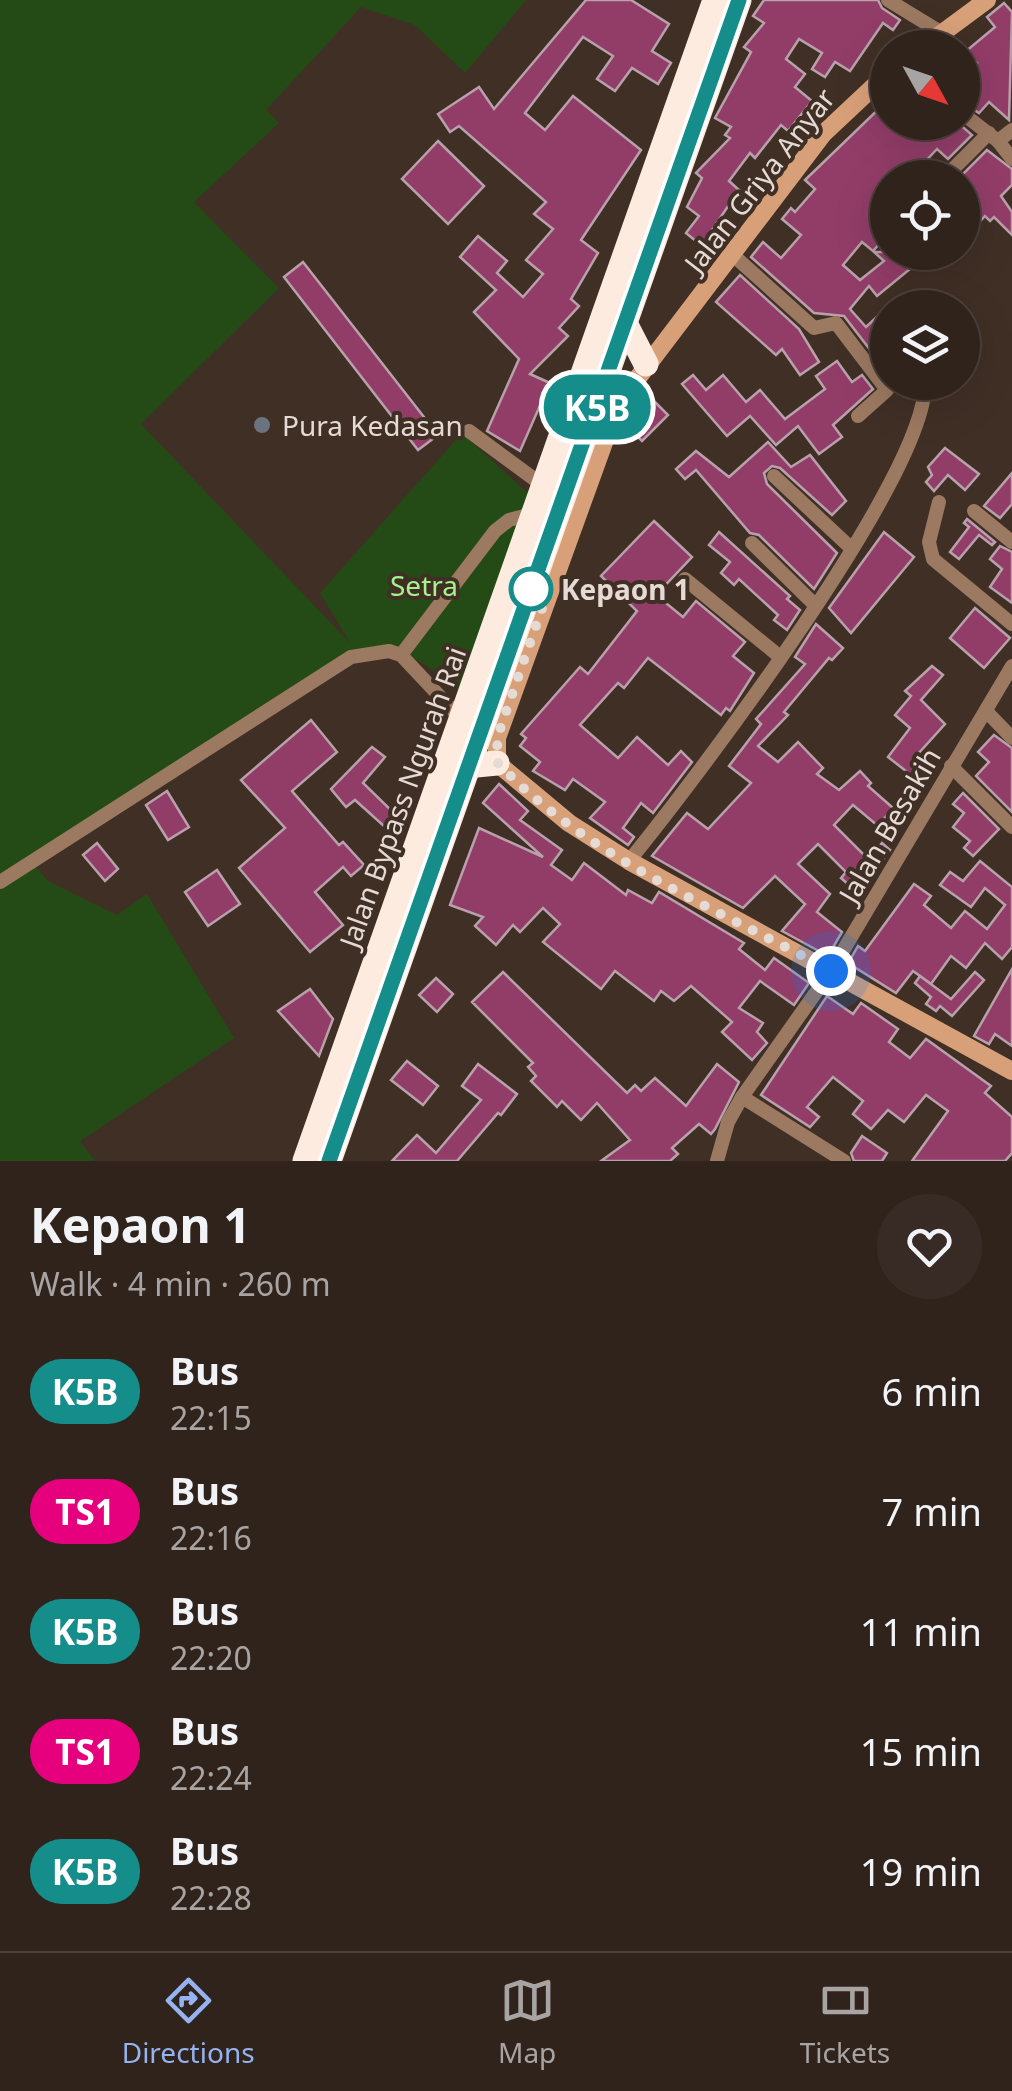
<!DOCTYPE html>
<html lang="en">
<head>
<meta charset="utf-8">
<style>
	body { margin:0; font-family:"Noto Sans",sans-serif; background:#382b25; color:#f1f3f6; height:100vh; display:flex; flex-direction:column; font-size:38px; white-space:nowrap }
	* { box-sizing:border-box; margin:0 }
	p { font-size:32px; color:#a8a4a3 }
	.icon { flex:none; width:55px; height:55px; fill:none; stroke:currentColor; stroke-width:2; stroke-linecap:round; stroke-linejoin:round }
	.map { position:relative; height:1161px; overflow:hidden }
	.panel { display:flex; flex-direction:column; background:#30231c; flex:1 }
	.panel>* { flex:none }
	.badge { padding:0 20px; border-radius:32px; font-size:35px; line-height:65px }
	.needle { width:65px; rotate:130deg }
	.tools { position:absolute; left:870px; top:30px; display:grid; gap:20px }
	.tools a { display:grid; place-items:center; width:110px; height:110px; border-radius:50%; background:#30231c; box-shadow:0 10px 40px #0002,0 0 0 2px #4b403b; font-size:50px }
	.you { position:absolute; width:50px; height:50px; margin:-25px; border:8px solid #fff; border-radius:50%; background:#1a73e8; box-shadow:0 0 0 15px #1a73e833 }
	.map>.badge { position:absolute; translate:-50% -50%; box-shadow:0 0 0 5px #fff }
	.round { display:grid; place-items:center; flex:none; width:105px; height:105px; border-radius:52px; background:#382b25 }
	.headline { display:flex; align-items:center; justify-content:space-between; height:170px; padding:0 30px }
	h1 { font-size:48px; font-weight:700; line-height:75px }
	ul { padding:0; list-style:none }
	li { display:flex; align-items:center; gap:30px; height:120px; padding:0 30px }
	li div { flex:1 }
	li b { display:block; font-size:38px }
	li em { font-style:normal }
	li .badge { min-width:110px; font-weight:700; text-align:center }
	.menu { display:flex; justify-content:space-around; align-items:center; height:140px; border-top:2px solid #4b403b; background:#30231c; font-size:28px; color:#a8a4a3 }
	.menu a { display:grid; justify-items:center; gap:5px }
	.menu .current { color:#95b2f1 }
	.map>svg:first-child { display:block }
	.green { fill:#244b16 }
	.building { fill:#923d68; stroke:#b8a1ab; stroke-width:2.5 }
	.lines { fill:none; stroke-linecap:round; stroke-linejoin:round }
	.street { stroke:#9c7961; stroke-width:14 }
	.secondary { stroke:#d8a079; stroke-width:18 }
	.highway { stroke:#fdebdf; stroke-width:25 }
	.line-casing { stroke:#fff; stroke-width:22 }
	.line { stroke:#158d8b; stroke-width:15 }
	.walk { stroke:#e5dad4; stroke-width:10; stroke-dasharray:0 18 }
	.worship-dot { fill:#6b7280; stroke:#402f25; stroke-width:4 }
	.stop-dot { fill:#fff; stroke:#158d8b; stroke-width:5 }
	.labels { text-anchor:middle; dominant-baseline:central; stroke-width:8; stroke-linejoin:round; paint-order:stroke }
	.street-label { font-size:28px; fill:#e5dad4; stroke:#402f25 }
	.poi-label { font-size:28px; fill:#e5dad4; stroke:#402f25; text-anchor:start }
	.park-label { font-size:28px; fill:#a4f28c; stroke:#402f25 }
	.stop-label { font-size:28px; font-weight:bold; fill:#e5dad4; stroke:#402f25; text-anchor:start }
</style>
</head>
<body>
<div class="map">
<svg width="1012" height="1161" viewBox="0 0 1012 1161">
	<rect width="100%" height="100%" fill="#402f25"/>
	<path class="green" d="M0,0H526L465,73L415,25L361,7L266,110L279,123L194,202L279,288L141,424L350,643L320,593L462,433L532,497L460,692C421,658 408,650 355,649L29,859L48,881L117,915L147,894L234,1038L80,1141L95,1161H0Z"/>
	<g class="building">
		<path d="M586,0H631L669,24L652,51L671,63L658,84L632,68L615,91L597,79L613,56L583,37L525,113L545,130L573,96L641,150L581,240L598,253L571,299L579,306L559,328L568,336L530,374L550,383L520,451L487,431L519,359L474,312L496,290L460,257L478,236L507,261L497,273L523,297L543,274L526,260L553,229L534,214L546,202L459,126L450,132L438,114L479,87L494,109Z"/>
		<path d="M764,0H878L882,8L900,20L893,30L883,23L850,71L835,62L825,77L812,69L822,53L799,39L786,59L805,74L795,87L812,101L788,131L781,125L755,158L750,153L729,181L739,190L712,230L719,236L708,251L686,233L699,216L687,207L702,178L696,173L730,138L725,135L731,127L715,118L751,52L744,47L764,23L753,16Z"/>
		<path d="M1004,3L1012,12L1009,120L989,102L979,113L962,102V78L977,63L965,52L995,27L987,17Z"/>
		<path d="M888,100V122H957L972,135L948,159L937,149L910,178H888V234L873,251L862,242L843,265L860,280L884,261L874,252H907L916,264L877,296L869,286L850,309L866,327L880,314L888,323V373L844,316L814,313L751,257L763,242L781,258L801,235L782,219L791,208L795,212L815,189L805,180Z"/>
		<path d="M438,141L484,186L448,224L402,179Z"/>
		<path d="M987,150L1012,169V185L1001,196L1012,212V235L994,217L990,221L985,216L973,229L962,219V175Z"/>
		<path d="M303,262L438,435L418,450L284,277Z"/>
		<path d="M740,275L799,329L819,362L800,375L782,349L776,355L716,302Z"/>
		<path d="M837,361L852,382L862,375L873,389L833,425L842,437L819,454L798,426L776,445L750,416L727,436L682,384L693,375L706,390L723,375L746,402L760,390L785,419L825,389L816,376Z"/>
		<path d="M650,397L668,415L642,441L625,424Z"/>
		<path d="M768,442L791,467L810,455L846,501L832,515L780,468L772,466L764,473L767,484L837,553L814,589L759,535L750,533L696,470L685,479L676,469L696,451L729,477Z"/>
		<path d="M945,448L979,474L965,490L948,475L934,491L926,482L932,475L928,467Z"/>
		<path d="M1012,473V504L1000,518L984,506Z"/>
		<path d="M967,519L995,542L992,545L979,535L959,559L950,552L969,527L964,523Z"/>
		<path d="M654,521L692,557L656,595L683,617L696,601L745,642L733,656L754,673L730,711L726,708L721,715L648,658L624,688L618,683L580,725L618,758L637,737L668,765L681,751L692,762L653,813L641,803L623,828L634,837L628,845L590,818L605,802L573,779L565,790L533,771L540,762L520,746L526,738L521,734L580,667L588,674L637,611L601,576Z"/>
		<path d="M719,532L790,596L787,599L800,610L787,630L774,620L778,615L739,579L734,585L721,573L730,562L709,545Z"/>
		<path d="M884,532L914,557L851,633L829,608Z"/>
		<path d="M1000,546L1012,552V603L990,587L1002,569L990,559Z"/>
		<path d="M975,608L1010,638L984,668L950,638Z"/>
		<path d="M816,624L843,648L832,660L829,658L784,712L788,715L758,746L778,762L798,742L823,768L817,774L839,790L860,771L871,783L868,786L893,808L878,826L853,805L834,825L868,859L882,843L890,850L858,893L841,878L846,872L818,844L798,864L830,894L817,912L842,932L828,956L782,931L805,904L775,876L743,908L652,856L687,813L708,829L751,783L729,766L761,724L756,719L805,664L795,657Z"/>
		<path d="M932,666L943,675L921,700L945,724L918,754L924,758L911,775L888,757L910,728L895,715L911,696L905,691Z"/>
		<path d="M311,720L337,752L292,791L339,845L343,842L364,865L351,876L343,867L315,892L343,925L310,952L239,868L285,828L241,780Z"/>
		<path d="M994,735L1012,748V812L976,776L989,762L978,752Z"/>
		<path d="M372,747L385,757L363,783L396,815L385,827L355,800L346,807L331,789Z"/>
		<path d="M499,784L528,811L520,820L562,850L551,865L572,880L584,863L626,895L628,890L652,903L659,892L744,943L739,949L765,970L774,958L809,983L794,1005L760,981L739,1008L763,1023L757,1032L767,1043L752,1060L722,1032L732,1022L691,986L674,1001L661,991L654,1001L615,971L601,989L543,942L560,924L543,908L520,932L513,925L496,945L475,926L483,917L450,905L479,828L543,857L483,803Z"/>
		<path d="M167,791L189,827L168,840L146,805Z"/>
		<path d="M963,793L999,829L973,856L964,848L970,841L953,827L964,813L953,804Z"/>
		<path d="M97,843L118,869L105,881L83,855Z"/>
		<path d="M980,861L1012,887V947L1002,959L985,943L966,968L951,956L931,984L913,971L896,993L848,963L858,946L865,951L914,884L931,896L924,905L951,928L965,911L987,929L1005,905L985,888L971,907L940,885L950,872L963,881Z"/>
		<path d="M217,870L240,904L208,926L185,892Z"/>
		<path d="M1012,969V1046L995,1034L989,1044L974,1036Z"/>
		<path d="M503,972L627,1093L635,1085L641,1091L655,1078L686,1106L717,1064L739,1082L715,1129L711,1134L699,1124L672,1148L678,1154L670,1161H601L630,1140L597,1103L581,1120L562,1101L557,1107L531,1081L536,1076L528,1067L533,1063L472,1002Z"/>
		<path d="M975,972L984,980L952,1016L940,1006L936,1011L926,1004L931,997L915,983L920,976L951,999Z"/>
		<path d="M436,978L453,994L437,1012L419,995Z"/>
		<path d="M310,989L333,1019L319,1056L278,1011Z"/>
		<path d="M827,996L853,1014L861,1003L898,1029L889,1042L910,1058L926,1039L991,1086L985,1093L1012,1117V1153L1005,1161H912L948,1111L926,1095L904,1122L888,1110L871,1129L853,1114L863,1101L833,1077L807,1107L819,1117L810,1127L761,1095Z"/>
		<path d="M407,1061L438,1086L423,1105L391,1080Z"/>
		<path d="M478,1064L517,1094L501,1115L498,1113L457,1161H392L417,1135L436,1153L481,1100L462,1086Z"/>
		<path d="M862,1136L887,1153L882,1161H854L851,1153Z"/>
	</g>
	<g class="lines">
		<g class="street">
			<path d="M888,0L942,33"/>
			<path d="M962,113L998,141L1012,130"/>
			<path d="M998,141L1012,159"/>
			<path d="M944,178L989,133"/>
			<path d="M733,255L814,328L836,323L887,390L858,416"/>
			<path d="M898,307V308"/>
			<path d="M469,431L545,487"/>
			<path d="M774,476L852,549"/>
			<path d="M939,502L929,542L933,559L1012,624"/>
			<path d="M974,511L1012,542"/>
			<path d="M752,543L814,604"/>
			<path d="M685,579L779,656"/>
			<path d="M401,655L495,531L509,520L536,513"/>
			<path d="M986,711L1012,738"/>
			<path d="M951,766L1012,827"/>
			<path d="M629,861C694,781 928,475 925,382"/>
			<path d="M0,882L351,657L389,651L401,655L461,719"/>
			<path d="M742,1097L844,1161"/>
			<path d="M717,1161L728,1122L742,1097L831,971L1012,666"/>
		</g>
		<g class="secondary">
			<path d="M922,48L987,0"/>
			<path d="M888,73L823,134L618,404L497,738V763L569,823L629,861L1012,1071"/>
		</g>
		<g class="highway">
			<path d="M620,324L627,327L646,364"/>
			<path d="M466,766L497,763"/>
			<path d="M305,1161L715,0"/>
			<path d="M329,1161L739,0"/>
		</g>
	</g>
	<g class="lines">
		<defs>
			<path id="line" d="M329,1161L739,0"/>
		</defs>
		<use href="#line" class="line-casing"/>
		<use href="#line" class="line"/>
		<path class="walk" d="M531,589L548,591L497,738L498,763C586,857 719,910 831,971"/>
	</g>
	<circle class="worship-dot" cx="262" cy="425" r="10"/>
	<circle class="stop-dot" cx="531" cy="589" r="20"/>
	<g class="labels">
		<g class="street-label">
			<text transform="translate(759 180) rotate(-52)">Jalan Griya Anyar</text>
			<text transform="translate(402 797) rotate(-70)">Jalan Bypass Ngurah Rai</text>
			<text transform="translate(889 825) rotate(-60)">Jalan Besakih</text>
		</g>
		<g class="poi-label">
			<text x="282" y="425">Pura Kedasan</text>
		</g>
		<g class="park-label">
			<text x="424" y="585">Setra</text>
		</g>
		<g class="stop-label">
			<text x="561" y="589">Kepaon 1</text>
		</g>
	</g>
</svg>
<div class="tools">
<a><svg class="needle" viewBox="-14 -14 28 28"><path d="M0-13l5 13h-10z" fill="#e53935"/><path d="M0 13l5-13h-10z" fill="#a8a4a3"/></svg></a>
<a><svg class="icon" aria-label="locate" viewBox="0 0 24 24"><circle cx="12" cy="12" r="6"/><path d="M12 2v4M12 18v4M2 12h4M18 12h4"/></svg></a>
<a><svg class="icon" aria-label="layers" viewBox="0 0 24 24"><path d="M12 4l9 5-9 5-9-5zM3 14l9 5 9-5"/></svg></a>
</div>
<div class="you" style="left:831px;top:971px"></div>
<b class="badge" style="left:597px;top:407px;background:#158d8b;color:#fff">K5B</b>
</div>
<section class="panel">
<div class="headline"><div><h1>Kepaon 1</h1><p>Walk · 4 min · 260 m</p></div><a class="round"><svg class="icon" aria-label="heart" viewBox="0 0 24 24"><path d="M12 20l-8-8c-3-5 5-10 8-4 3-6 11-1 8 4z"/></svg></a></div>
<ul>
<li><span class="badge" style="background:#158d8b;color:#fff">K5B</span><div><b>Bus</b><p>22:15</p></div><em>6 min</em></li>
<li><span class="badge" style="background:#e6007e;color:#fff">TS1</span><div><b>Bus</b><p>22:16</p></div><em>7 min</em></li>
<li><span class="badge" style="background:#158d8b;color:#fff">K5B</span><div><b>Bus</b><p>22:20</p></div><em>11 min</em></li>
<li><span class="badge" style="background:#e6007e;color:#fff">TS1</span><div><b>Bus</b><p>22:24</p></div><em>15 min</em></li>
<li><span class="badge" style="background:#158d8b;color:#fff">K5B</span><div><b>Bus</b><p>22:28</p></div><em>19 min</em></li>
</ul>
</section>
<nav class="menu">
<a class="current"><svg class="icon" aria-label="directions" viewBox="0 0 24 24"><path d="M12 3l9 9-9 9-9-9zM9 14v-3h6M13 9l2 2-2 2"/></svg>Directions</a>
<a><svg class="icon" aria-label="map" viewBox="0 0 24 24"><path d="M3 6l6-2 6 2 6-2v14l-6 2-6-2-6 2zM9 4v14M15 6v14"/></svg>Map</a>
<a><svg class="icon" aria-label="tickets" viewBox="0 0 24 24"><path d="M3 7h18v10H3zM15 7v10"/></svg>Tickets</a>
</nav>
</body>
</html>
